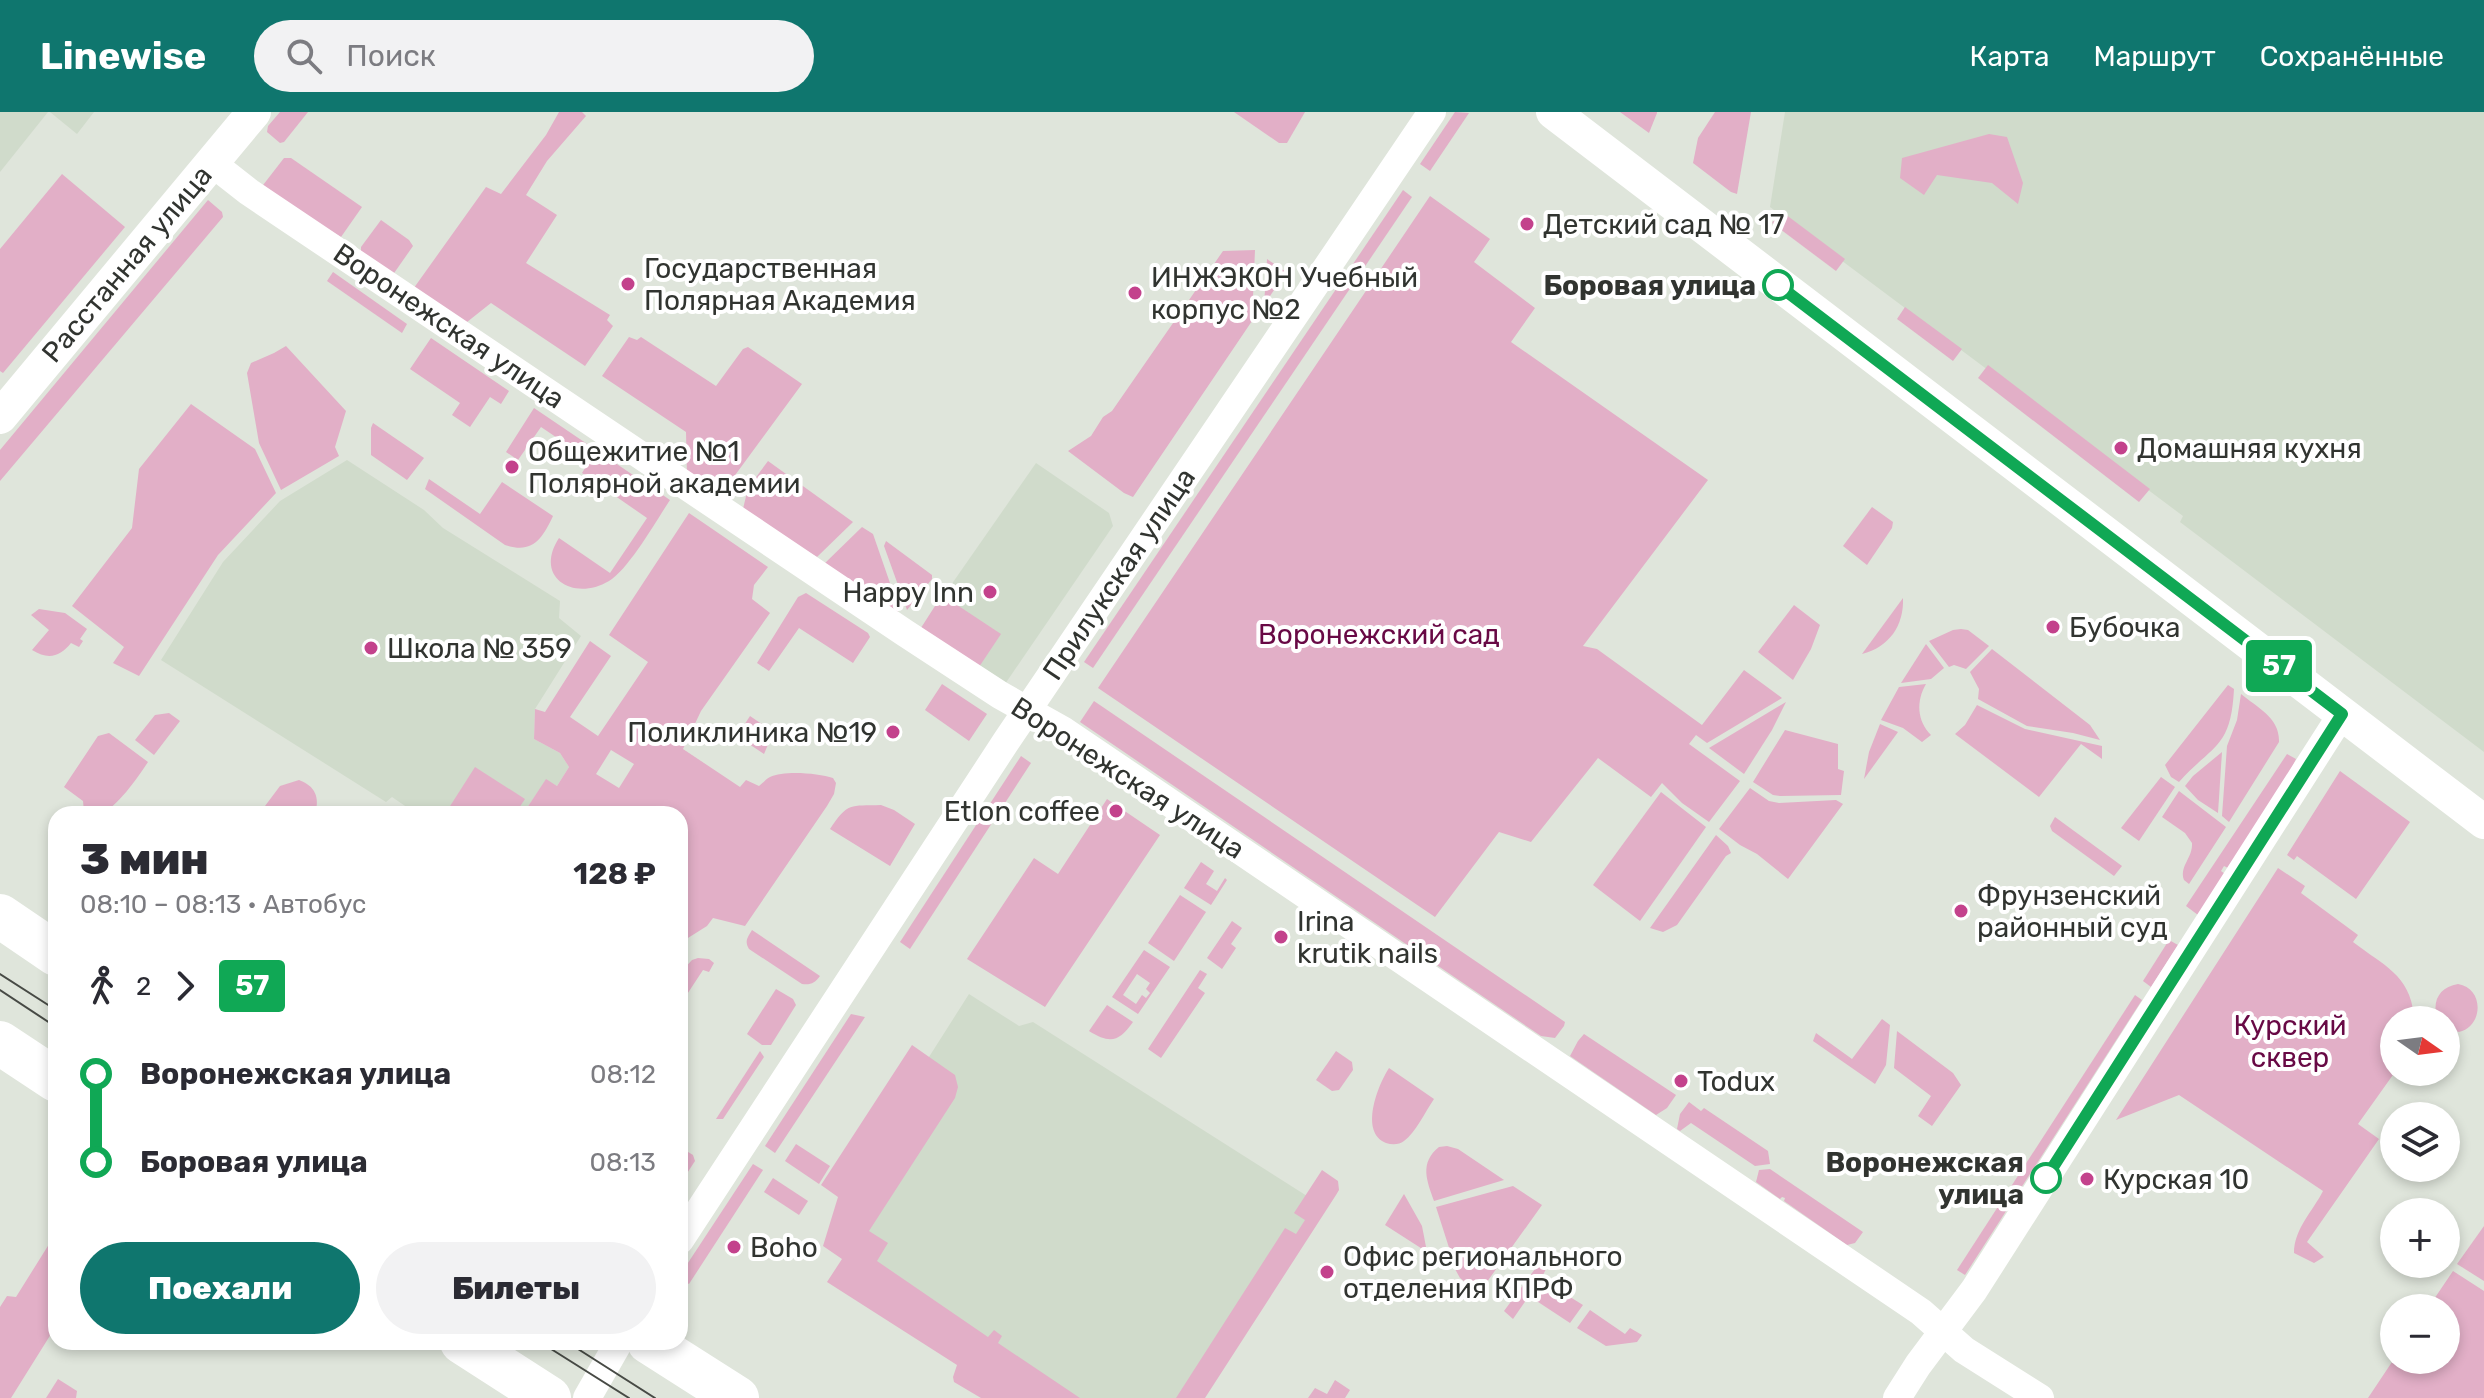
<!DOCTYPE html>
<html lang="ru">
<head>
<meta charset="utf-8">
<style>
	body { margin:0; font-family:Rubik,sans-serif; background:#f2f2f3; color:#2b2b33; height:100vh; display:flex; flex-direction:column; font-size:30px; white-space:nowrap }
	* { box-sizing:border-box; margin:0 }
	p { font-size:26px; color:#7c7c81 }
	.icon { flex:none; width:44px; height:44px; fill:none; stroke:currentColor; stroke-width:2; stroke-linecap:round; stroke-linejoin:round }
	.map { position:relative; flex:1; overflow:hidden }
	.details { position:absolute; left:48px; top:694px; width:640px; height:544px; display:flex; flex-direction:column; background:#fff; border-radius:24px; box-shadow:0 4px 12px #0003 }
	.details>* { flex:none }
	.badge { padding:0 16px; border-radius:6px; font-size:28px; line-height:52px }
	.needle { width:52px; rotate:104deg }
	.tools { position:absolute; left:2380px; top:894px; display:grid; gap:16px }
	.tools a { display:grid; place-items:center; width:80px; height:80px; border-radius:50%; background:#fff; box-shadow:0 4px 12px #0003; font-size:40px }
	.map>.badge { position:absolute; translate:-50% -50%; box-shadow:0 0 0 4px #fff }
	.legs { display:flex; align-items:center; gap:12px; height:88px; padding:0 32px; font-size:26px }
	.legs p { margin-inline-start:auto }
	.overview { display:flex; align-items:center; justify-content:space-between; height:136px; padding:0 32px }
	h1 { font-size:44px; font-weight:800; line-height:60px }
	.primary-button { display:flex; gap:16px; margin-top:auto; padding:16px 32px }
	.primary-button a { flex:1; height:92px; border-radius:48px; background:#0f766e; color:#fff; font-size:32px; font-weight:800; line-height:92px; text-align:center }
	.primary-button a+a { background:#f2f2f3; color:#2b2b33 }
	ul { padding:0 32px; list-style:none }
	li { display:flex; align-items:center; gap:28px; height:88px; font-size:30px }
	li i { display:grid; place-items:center; width:12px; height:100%; margin:0 10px; background:currentColor }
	li i::after { content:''; width:20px; height:20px; margin:-10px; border:6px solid; border-radius:50%; background:#fff }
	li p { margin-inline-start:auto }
	li:first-child i { background:linear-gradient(#0000 50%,currentColor 0) }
	li:last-child i { background:linear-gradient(currentColor 50%,#0000 0) }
	header { display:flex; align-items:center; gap:48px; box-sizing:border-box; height:112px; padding:0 40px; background:#0f766e; color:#fff }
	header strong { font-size:38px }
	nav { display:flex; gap:44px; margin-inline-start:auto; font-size:28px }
	.search { width:560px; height:72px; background:#f2f2f3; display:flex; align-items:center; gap:20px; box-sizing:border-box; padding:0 28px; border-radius:44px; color:#7c7c81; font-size:30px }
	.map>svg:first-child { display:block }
	.built { fill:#d0dbcb }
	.green { fill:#e2afc7; fill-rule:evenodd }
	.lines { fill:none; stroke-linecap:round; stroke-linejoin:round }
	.minor { stroke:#fff; stroke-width:28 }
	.tertiary { stroke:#fff; stroke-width:34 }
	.primary { stroke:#fff; stroke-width:44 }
	.tram { stroke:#474a45; stroke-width:2 }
	.line-1-casing { stroke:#fff; stroke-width:18 }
	.line-1 { stroke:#10a855; stroke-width:12 }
	.poi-dot { fill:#c3428c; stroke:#fff; stroke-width:3 }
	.stop-1-dot { fill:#fff; stroke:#10a855; stroke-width:4 }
	.labels { text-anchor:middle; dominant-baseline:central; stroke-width:8; stroke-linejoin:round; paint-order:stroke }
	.poi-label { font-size:28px; fill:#313430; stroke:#fff; text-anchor:start }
	.street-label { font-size:28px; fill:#313430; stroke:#fff }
	.stop-label { font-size:28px; font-weight:bold; fill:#313430; stroke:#fff; text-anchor:end }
	.park-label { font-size:28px; fill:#680945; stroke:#fff }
</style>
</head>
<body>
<header>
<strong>Linewise</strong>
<div class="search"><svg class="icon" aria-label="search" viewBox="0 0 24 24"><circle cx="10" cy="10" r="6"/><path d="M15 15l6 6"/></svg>Поиск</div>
<nav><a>Карта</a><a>Маршрут</a><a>Сохранённые</a></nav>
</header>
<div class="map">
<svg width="2484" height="1286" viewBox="0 0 2484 1286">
	<rect width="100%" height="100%" fill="#dfe5db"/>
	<g class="built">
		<path d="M0,0H48L0,60Z"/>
		<path d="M50,0H94L77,22Z"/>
		<path d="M1785,0H2484V640L2180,410L2183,404L1770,95Z"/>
		<path d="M347,348L424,398L443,416L560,489L559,506L581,524L535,597L534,627L560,641L569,655L557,674L546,668L523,702H410L411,698L392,685L386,690L161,548L223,450L280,389Z"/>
		<path d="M1036,351L1109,401L1113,414L1003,575L919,519Z"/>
		<path d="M969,882L1019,914L1033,910L1318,1091L1202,1286H1051L824,1133L840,1085Z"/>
	</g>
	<g class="green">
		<path d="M280,0H308L284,30L280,31L267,20L268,14Z"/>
		<path d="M559,0H582L586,4L547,49L526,83L557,103L526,151L610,203L607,208L613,214L585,254L491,191L462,214L411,180L486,75L501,82L546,23Z"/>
		<path d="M1234,0H1305L1287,31H1279Z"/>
		<path d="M1455,0L1469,1L1430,59L1420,52Z"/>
		<path d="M1620,0H1657V1L1649,21Z"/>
		<path d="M1715,0H1751L1737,82L1731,80L1693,51L1698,26Z"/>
		<path d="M1989,22L2007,25L2023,71L2018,92L1992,71L1937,63L1924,83L1900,66L1902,46Z"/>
		<path d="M284,46H291L362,95L341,125L260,77Z"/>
		<path d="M62,62L125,115L3,261L0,259V137Z"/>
		<path d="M1403,78L1412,85L1093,556L1084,550Z"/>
		<path d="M1430,84L1490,127L1474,150L1535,196L1511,230L1708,368L1583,534L1597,537L1702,613L1744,558L1782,586L1707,631L1696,623L1689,632L1740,669L1709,710L1682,691L1662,671L1651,685L1598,646L1531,730L1499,720L1435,805L1098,576Z"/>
		<path d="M208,88L222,100L223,105L0,369V338Z"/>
		<path d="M1781,99L1845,147L1836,159L1772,111Z"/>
		<path d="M381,108L409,128L413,134L392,164L361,142V135Z"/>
		<path d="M1255,138L1252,209L1133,385L1124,381L1068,339L1091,324L1103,305L1112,299L1223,139Z"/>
		<path d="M1267,147L1286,160L1264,193Z"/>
		<path d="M333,160L407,212L402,221L327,169Z"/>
		<path d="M1905,195L1962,237L1953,249L1897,207Z"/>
		<path d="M629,225L637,228L641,225L716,274L743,237L748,235L802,272L733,366C711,381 708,379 687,364L686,320L602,264Z"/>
		<path d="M431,226L509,279L501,292L490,285L470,315L452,303L460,291L410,257Z"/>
		<path d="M286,234L346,299L335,335L339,344L281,378L259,331L247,261L251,251L274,241Z"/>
		<path d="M1988,253L2150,377L2139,390L1978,266Z"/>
		<path d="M191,292L255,337L276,381L218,443L139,564L113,551L124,535L72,494L132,416L139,357Z"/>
		<path d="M534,296L670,388C656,409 629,457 609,469C574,490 533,466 559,426L610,461L647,406L582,361L590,348L541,315L518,348L506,340Z"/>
		<path d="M373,311L424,346L407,368L371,343V316Z"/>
		<path d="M768,349L853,410L817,445L742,401L748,376Z"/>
		<path d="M429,367L480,402L502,370L553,404C542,427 533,442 505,433L425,377Z"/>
		<path d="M1872,395L1893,410L1892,416L1867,453L1843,434Z"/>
		<path d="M689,401L768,455L754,473L752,487L770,501L701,599L683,637L740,675L746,668L759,674C763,671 766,667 770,665C784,658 818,661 833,666L836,671L834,682L827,694L745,814L713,806L707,814L680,831V702H523L546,667L557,674L569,655L560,641L534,627L535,597L545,600L590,529L611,544L570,605L598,624L648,550L609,523ZM611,638L634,652L619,676L596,662Z"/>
		<path d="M862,415L873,422L899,497L896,505L822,454Z"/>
		<path d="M886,429L932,463V467L907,498L884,434Z"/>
		<path d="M806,481L868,521L870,525L853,551L799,516L769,559L757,551L798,485Z"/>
		<path d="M942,483L1001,522L977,558L919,519Z"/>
		<path d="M1903,486C1904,514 1889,535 1862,542Z"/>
		<path d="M1794,493L1820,513L1811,537L1793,568L1758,540Z"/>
		<path d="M39,497L65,501L87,517L80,527L83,529L79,535L71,531C60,545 48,548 32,538L49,518L31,503Z"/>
		<path d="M1961,517L1968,518L1989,534L1966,557L1954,553L1949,555L1929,529L1953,518Z"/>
		<path d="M1926,532L1944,556L1931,567L1901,571Z"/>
		<path d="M1992,537L2090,613L2100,628L2073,621L2027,614L1978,587L1979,577L1970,560Z"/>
		<path d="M942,572L987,602L969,629L925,598Z"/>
		<path d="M1926,572C1916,589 1917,609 1931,623L1922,630L1903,616L1881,608L1899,575Z"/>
		<path d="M2228,573L2234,577C2231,637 2213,632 2179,670L2171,665L2165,653Z"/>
		<path d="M2241,582C2258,596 2280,606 2279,630L2229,710L2222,704L2227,634L2237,608Z"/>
		<path d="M1094,589L1565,910L1564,914L1555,926L1541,924L1080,610Z"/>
		<path d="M1786,590L1772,618L1744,662L1709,636Z"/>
		<path d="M1977,593L2025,617L2102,634V647L2081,632L2039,685L1955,622L1965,613Z"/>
		<path d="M169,601L180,609L154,643L135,628L155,603Z"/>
		<path d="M750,604L769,617L770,628L764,642L737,624Z"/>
		<path d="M1880,612L1898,620L1864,667L1869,640Z"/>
		<path d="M1785,618L1838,632V657L1844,659L1841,683L1780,684L1773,683L1753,670Z"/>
		<path d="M109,621L148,650C139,664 116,697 100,702C95,703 91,702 86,702L84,700L83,689L64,675L98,624Z"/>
		<path d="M2222,640L2218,701L2198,688L2185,674L2193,664Z"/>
		<path d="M2287,642L2296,647L2288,664L2228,756L2224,754L2221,759L2225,762L2198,803L2186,794Z"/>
		<path d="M1021,644L1031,651L910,837L900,830Z"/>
		<path d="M475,655L525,687L515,702H445Z"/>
		<path d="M2340,659L2410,710L2356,787L2297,744L2294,748L2287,743Z"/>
		<path d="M2161,665L2175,675L2139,729L2121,716Z"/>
		<path d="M299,668C315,674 320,685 315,702H259L280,674Z"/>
		<path d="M1750,676L1769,689L1779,691L1836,688L1843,692L1788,767L1757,742L1740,733L1719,717Z"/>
		<path d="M2179,679L2226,715L2189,772L2184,768C2179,754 2193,746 2192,731L2185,721L2162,705Z"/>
		<path d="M1661,680L1706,715L1640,809L1593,773Z"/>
		<path d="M1107,687L1160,723L1045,895L967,847L1034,746L1058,762Z"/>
		<path d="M881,693L894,698L915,712L890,754L830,717C848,690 850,694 881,693Z"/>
		<path d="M2055,705L2122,754L2114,764L2052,719L2050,714Z"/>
		<path d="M1716,723L1728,734L1731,741L1726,744L1677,813L1663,820L1650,816Z"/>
		<path d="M1201,750L1214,759L1206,772L1217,779L1225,766L1227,768L1211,793L1184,776Z"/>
		<path d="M2278,756L2305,774L2301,781L2358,823L2353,830C2384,854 2409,862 2414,903V908H2394L2395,960L2358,1012L2379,1027L2307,1130L2324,1145L2314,1151L2294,1141C2294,1117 2313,1099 2323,1079L2179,983L2116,1008Z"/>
		<path d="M1180,783L1206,800L1174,849L1148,831Z"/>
		<path d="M1232,809L1242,816L1231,832L1236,836L1222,857L1207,846Z"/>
		<path d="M752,818L820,864C815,871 811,873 802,872L749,837C744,829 748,825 752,818Z"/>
		<path d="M2169,828L2178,833L2151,875L2143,869Z"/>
		<path d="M1144,838L1170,855L1138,902L1112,885ZM1137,862L1150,871L1146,877L1150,881L1146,886L1142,883L1136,892L1123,883Z"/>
		<path d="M698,846L709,847L714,851L709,860L703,858L680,893V861L692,848Z"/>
		<path d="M1200,858L1207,862L1198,876L1205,881L1161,946L1148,937Z"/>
		<path d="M2458,872C2484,876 2484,914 2459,920L2446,916V908H2438C2431,890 2439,875 2458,872Z"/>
		<path d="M776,877L793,887L796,893L771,933H762L747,922Z"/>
		<path d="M2135,883L2142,888L1965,1163L1957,1158Z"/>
		<path d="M1107,893L1133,910C1119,930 1110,932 1089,919Z"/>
		<path d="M851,902L865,905L775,1041L765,1034Z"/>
		<path d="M1882,907L1890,913L1886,953L1875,972L1813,929L1816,921L1852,947Z"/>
		<path d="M1897,919L1953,961L1961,973L1932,1014L1918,1004L1931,984L1894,956Z"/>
		<path d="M1584,922L1676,983L1667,996L1656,1003L1570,944L1578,929Z"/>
		<path d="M912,933L955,963L958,975L955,986L869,1119L888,1131L877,1149L988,1225L994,1218L1002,1224L998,1231L1080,1286H981L954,1270L953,1265L957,1253L827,1170L842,1147L823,1134L838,1085L821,1073Z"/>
		<path d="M760,939L764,945L723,1007H716Z"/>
		<path d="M1336,939L1352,950L1353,958L1339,978L1332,979L1316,968Z"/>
		<path d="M1389,956L1434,987C1425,1000 1416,1020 1404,1029C1399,1033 1392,1033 1386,1031C1359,1020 1378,973 1389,956Z"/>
		<path d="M1689,990L1701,999L1704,996L1768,1039L1770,1052L1755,1054L1691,1011L1680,1019L1677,1017L1680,1002Z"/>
		<path d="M796,1032L830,1054L819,1072L785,1049Z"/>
		<path d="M1447,1034L1458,1037L1504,1068L1434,1089C1427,1069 1419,1051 1439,1035Z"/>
		<path d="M680,1035L693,1043L695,1049L682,1069H680Z"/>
		<path d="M753,1052L763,1058L689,1172L680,1167V1163Z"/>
		<path d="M1770,1057L1863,1120L1855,1131L1847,1133L1784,1089L1785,1086L1782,1085L1780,1087L1756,1070L1759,1058Z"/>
		<path d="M1322,1058L1338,1069L1339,1078L1336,1083L1205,1286H1176L1285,1116L1296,1122L1305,1108L1294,1101Z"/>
		<path d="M773,1066L808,1089L799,1103L764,1080Z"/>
		<path d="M1513,1074L1542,1093L1479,1181L1460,1166L1455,1157L1458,1151L1457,1147L1452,1145L1436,1095Z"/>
		<path d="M1404,1082L1422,1114L1427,1140L1385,1113Z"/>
		<path d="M2484,1114V1169L2457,1152Z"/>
		<path d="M56,1121V1214L11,1286H0V1195L7,1184L16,1185Z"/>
		<path d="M1546,1142L1552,1145L1541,1167L1583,1193L1570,1211L1529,1184L1513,1207L1504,1199Z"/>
		<path d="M2453,1159L2484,1179V1286H2368L2394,1247L2446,1248V1196H2428Z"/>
		<path d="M1590,1198L1625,1222L1630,1216L1642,1223L1637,1230L1606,1234L1577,1216Z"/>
		<path d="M58,1267L77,1279L76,1286H46Z"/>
		<path d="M1335,1268L1350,1278L1345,1286H1308L1315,1276L1327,1282Z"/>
	</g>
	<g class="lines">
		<g class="minor">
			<path d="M212,51L249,80L905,521L1000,583L1064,619L1921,1200L1964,1238L2040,1286"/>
			<path d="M680,1128L1007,628L1432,0"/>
			<path d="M587,1286L619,1230"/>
			<path d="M1897,1286L1918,1253L1974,1178L2342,602"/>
		</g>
		<g class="tertiary">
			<path d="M1553,0L2484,710"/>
			<path d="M0,305L254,0"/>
		</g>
		<g class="primary">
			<path d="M0,804L56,842"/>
			<path d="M0,931L56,968"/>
			<path d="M462,1230L549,1286"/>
			<path d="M649,1230L737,1286"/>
		</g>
		<g class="tram">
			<path d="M0,862L56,898"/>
			<path d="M0,878L56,915"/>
			<path d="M540,1230L629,1286"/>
			<path d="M567,1230L655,1286"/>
		</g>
	</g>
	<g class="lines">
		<defs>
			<path id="line-1" d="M1778,173L2342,602L2046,1066"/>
		</defs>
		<use href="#line-1" class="line-1-casing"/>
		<use href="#line-1" class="line-1"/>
	</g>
	<g class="poi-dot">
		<circle cx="1527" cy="112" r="8"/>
		<circle cx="628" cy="172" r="8"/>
		<circle cx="1135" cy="181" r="8"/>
		<circle cx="2121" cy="336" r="8"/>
		<circle cx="512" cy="355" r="8"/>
		<circle cx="990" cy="480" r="8"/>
		<circle cx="2053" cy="515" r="8"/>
		<circle cx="371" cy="536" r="8"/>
		<circle cx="893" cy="620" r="8"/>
		<circle cx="1116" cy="699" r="8"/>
		<circle cx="1961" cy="799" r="8"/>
		<circle cx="1281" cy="825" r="8"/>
		<circle cx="1681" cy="969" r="8"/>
		<circle cx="2087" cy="1067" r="8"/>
		<circle cx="734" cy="1135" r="8"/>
		<circle cx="1327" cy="1160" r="8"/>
	</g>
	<g class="stop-1-dot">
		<circle cx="1778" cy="173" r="14"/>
		<circle cx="2046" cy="1066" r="14"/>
	</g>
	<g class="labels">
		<g class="poi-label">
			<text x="1543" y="112">Детский сад № 17</text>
			<text x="644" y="156">Государственная<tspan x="644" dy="32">Полярная Академия</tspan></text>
			<text x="1151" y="165">ИНЖЭКОН Учебный<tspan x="1151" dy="32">корпус №2</tspan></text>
			<text x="2137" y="336">Домашняя кухня</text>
			<text x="528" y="339">Общежитие №1<tspan x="528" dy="32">Полярной академии</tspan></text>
			<text x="974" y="480" text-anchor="end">Happy Inn</text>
			<text x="2069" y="515">Бубочка</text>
			<text x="387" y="536">Школа № 359</text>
			<text x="877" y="620" text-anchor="end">Поликлиника №19</text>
			<text x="1100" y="699" text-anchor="end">Etlon coffee</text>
			<text x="1977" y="783">Фрунзенский<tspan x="1977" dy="32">районный суд</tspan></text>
			<text x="1297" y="809">Irina<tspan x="1297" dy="32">krutik nails</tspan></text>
			<text x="1697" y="969">Todux</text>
			<text x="2103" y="1067">Курская 10</text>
			<text x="750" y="1135">Boho</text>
			<text x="1343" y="1144">Офис регионального<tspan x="1343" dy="32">отделения КПРФ</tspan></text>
		</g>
		<g class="street-label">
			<text transform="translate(127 152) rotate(-50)">Расстанная улица</text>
			<text transform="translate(449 214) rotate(34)">Воронежская улица</text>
			<text transform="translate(1119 462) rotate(-56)">Прилукская улица</text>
			<text transform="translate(1128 666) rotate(33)">Воронежская улица</text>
		</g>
		<g class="stop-label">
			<text x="1756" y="173">Боровая улица</text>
			<text x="2024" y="1050">Воронежская<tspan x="2024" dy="32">улица</tspan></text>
		</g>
		<g class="park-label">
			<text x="1379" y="522">Воронежский сад</text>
			<text x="2290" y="913">Курский<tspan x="2290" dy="32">сквер</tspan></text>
		</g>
	</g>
</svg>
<div class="tools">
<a><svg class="needle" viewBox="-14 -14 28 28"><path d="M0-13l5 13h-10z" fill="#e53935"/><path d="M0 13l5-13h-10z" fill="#7c7c81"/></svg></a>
<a><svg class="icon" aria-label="layers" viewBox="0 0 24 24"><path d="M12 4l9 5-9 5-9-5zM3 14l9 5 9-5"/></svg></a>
<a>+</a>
<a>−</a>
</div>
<b class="badge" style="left:2279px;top:554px;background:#10a855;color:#fff">57</b>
<section class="details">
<div class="overview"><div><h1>3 мин</h1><p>08:10 – 08:13 · Автобус</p></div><b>128 ₽</b></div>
<div class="legs"><svg class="icon" aria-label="walk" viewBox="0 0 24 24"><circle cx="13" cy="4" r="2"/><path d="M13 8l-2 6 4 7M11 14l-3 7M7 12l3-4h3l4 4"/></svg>2<svg class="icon" aria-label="forward" viewBox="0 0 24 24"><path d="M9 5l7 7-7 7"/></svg><b class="badge" style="background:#10a855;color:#fff">57</b></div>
<ul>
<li><i style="color:#10a855"></i><b>Воронежская улица</b><p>08:12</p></li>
<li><i style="color:#10a855"></i><b>Боровая улица</b><p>08:13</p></li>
</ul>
<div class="primary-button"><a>Поехали</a><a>Билеты</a></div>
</section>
</div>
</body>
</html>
